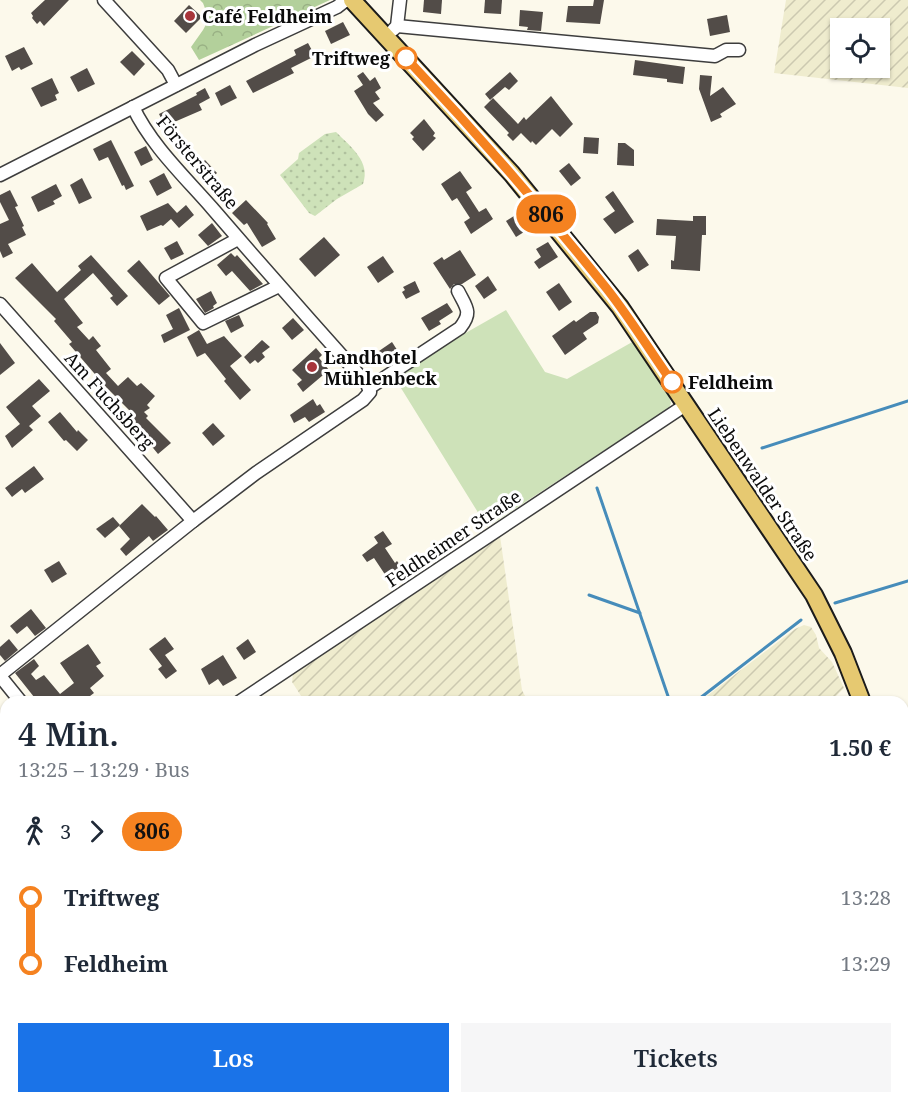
<!DOCTYPE html>
<html lang="de">
<head>
<meta charset="utf-8">
<style>
	body { margin:0; font-family:"Noto Serif",serif; background:#f6f6f7; color:#1f2937; height:100vh; display:flex; flex-direction:column; font-size:22px; white-space:nowrap }
	* { box-sizing:border-box; margin:0 }
	p { font-size:20px; color:#747a83 }
	.icon { flex:none; width:33px; height:33px; fill:none; stroke:currentColor; stroke-width:2; stroke-linecap:round; stroke-linejoin:round }
	.map { position:relative; flex:1; overflow:hidden }
	.panel { position:absolute; left:0px; top:696px; width:909px; height:408px; display:flex; flex-direction:column; background:#fff; border-radius:18px 18px 0 0; box-shadow:0 2px 4px #0004 }
	.panel>* { flex:none }
	.badge { padding:0 12px; border-radius:20px; font-size:21px; line-height:39px }
	.buttons { position:absolute; left:830px; top:18px; display:grid; gap:12px }
	.buttons a { display:grid; place-items:center; width:60px; height:60px; border-radius:0px; background:#fff; box-shadow:0 2px 4px #0004; font-size:30px }
	.map>.badge { position:absolute; translate:-50% -50%; box-shadow:0 0 0 3px #fff }
	.legs { display:flex; align-items:center; gap:9px; height:66px; padding:0 18px; font-size:20px }
	.legs p { margin-inline-start:auto }
	.head { display:flex; align-items:center; justify-content:space-between; height:102px; padding:0 18px }
	h1 { font-size:33px; font-weight:600; line-height:45px }
	.action { display:flex; gap:12px; margin-top:auto; padding:12px 18px }
	.action a { flex:1; height:69px; border-radius:0px; background:#1a73e8; color:#fff; font-size:24px; font-weight:600; line-height:69px; text-align:center }
	.action a+a { background:#f6f6f7; color:#1f2937 }
	ul { padding:0 18px; list-style:none }
	li { display:flex; align-items:center; gap:21px; height:66px; font-size:22px }
	li i { display:grid; place-items:center; width:9px; height:100%; margin:0 8px; background:currentColor }
	li i::after { content:''; width:15px; height:15px; margin:-8px; border:4px solid; border-radius:50%; background:#fff }
	li p { margin-inline-start:auto }
	li:first-child i { background:linear-gradient(#0000 50%,currentColor 0) }
	li:last-child i { background:linear-gradient(currentColor 50%,#0000 0) }
	.map>svg:first-child { display:block }
	.farmland { fill:url(#farmland-furrows); fill-rule:evenodd }
	.grass { fill:#cee2b9 }
	.forest { fill:url(#forest-crowns) }
	.park { fill:url(#park-dots) }
	.lines { fill:none; stroke-linecap:round; stroke-linejoin:round }
	.stream { stroke:#468cba; stroke-width:3 }
	.building { fill:#524c48 }
	.minor-casing { stroke:#3d3d3d; stroke-width:15 }
	.major-casing { stroke:#1b1b1b; stroke-width:20 }
	.minor { stroke:#fff; stroke-width:12 }
	.major { stroke:#e6c971; stroke-width:16 }
	.line-1-casing { stroke:#fff; stroke-width:14 }
	.line-1 { stroke:#f58220; stroke-width:9 }
	.poi-dot { fill:#a7353b; stroke:#fff; stroke-width:2 }
	.stop-1-dot { fill:#fff; stroke:#f58220; stroke-width:3 }
	.labels { text-anchor:middle; dominant-baseline:central; stroke-width:6; stroke-linejoin:round; paint-order:stroke }
	.poi-label { font-size:18px; font-weight:bold; fill:#0a0a0a; stroke:#fff; text-anchor:start }
	.stop-label { font-size:18px; font-weight:bold; fill:#0a0a0a; stroke:#fff; text-anchor:end }
	.street-label { font-size:18px; fill:#0a0a0a; stroke:#fff }
</style>
</head>
<body>
<div class="map">
<svg width="908" height="1104" viewBox="0 0 908 1104">
	<defs>
		<pattern id="farmland-furrows" width="10" height="10" patternUnits="userSpaceOnUse" patternTransform="scale(1.5)"><rect width="10" height="10" fill="#efecce"/><path d="M-1 1l2-2M0 10L10 0M9 11l2-2" fill="none" stroke="#ccc9b0"/></pattern>
		<pattern id="forest-crowns" width="20" height="18" patternUnits="userSpaceOnUse" patternTransform="scale(1.5)"><rect width="20" height="18" fill="#b3d09b"/><path d="M2 6a3 3 0 1 1 6 0M12 15a3 3 0 1 1 6 0" fill="none" stroke="#99b184"/></pattern>
		<pattern id="park-dots" width="8" height="8" patternUnits="userSpaceOnUse" patternTransform="scale(1.5)"><rect width="8" height="8" fill="#cee2b9"/><path d="M2 2h.1M6 6h.1" fill="none" stroke="#b0c19e" stroke-width="1.8" stroke-linecap="round"/></pattern>
	</defs>
	<rect width="100%" height="100%" fill="#fcf9eb"/>
	<g class="farmland">
		<path d="M786,0H908V88L774,73ZM879,28V68H840V28Z"/>
		<path d="M500,536L522,690L528,702H305L292,682L293,674Z"/>
		<path d="M804,625L811,627L816,635L819,648L832,662L844,688L830,702H699L795,629Z"/>
		<path d="M0,923L6,931V1098H589L591,1104H0Z"/>
	</g>
	<path class="grass" d="M506,310L545,372L567,379L634,341L651,364L649,366L669,396L671,403L669,408L487,527L396,380L441,347Z"/>
	<path class="forest" d="M200,0H330L199,60L191,47L203,30L209,19L203,3Z"/>
	<path class="park" d="M336,132C351,147 371,162 363,184L337,199L315,216L309,213L280,175L298,159L299,153L325,134Z"/>
	<g class="lines">
		<g class="stream">
			<path d="M762,448L908,401"/>
			<path d="M597,488L670,702"/>
			<path d="M589,595L640,613"/>
			<path d="M835,603L908,581"/>
			<path d="M695,702L801,620"/>
			<path d="M596,1098L598,1104"/>
		</g>
	</g>
	<g class="building">
		<path d="M45,0H69L44,26L40,21L37,24L32,18L33,16L31,13Z"/>
		<path d="M424,0H442L441,14L423,12Z"/>
		<path d="M485,0H502L501,14L484,13Z"/>
		<path d="M594,0H604L600,24L566,22L568,6H593Z"/>
		<path d="M189,5L202,17L186,33L174,21Z"/>
		<path d="M520,10L543,12L541,31L527,30L528,27L519,26Z"/>
		<path d="M727,15L730,32L710,36L707,19Z"/>
		<path d="M343,22L350,35L331,44L325,31Z"/>
		<path d="M308,43L315,56L291,68L294,73L253,93L246,81L296,55L294,50Z"/>
		<path d="M24,47L33,64L21,70L19,67L12,71L5,56Z"/>
		<path d="M132,51L145,64L134,76L120,62Z"/>
		<path d="M635,60L685,67L683,84L667,82V79L633,75Z"/>
		<path d="M87,68L95,84L78,92L70,77Z"/>
		<path d="M363,72L370,81L375,77L381,88L375,92L380,99L373,103L384,115L376,122L368,114L354,91L363,85L357,76Z"/>
		<path d="M510,72L518,81L509,90L505,87L490,100L485,94Z"/>
		<path d="M700,75L712,76L710,96L723,87L736,104L720,114L722,117L711,122L699,89Z"/>
		<path d="M52,78L59,93L55,95L57,100L41,107L31,88Z"/>
		<path d="M230,85L237,98L221,106L215,93Z"/>
		<path d="M205,88L210,98L199,104L202,110L165,126L159,114L197,95L196,93Z"/>
		<path d="M551,96L573,124L560,137L552,129L536,145L532,141L531,143L521,133L513,141L507,135L509,133L484,107L493,98L518,124L524,117L526,120Z"/>
		<path d="M424,119L435,133L433,136L436,138L423,151L412,139L414,137L410,133Z"/>
		<path d="M584,137L599,138L598,154L583,153Z"/>
		<path d="M111,140L134,186L126,190L124,185L122,186L108,157L99,161L93,149Z"/>
		<path d="M618,143H625L634,150V166L617,165Z"/>
		<path d="M146,146L153,160L141,166L134,152Z"/>
		<path d="M205,160L217,173L206,183L194,169Z"/>
		<path d="M569,163L581,178L571,186L559,171Z"/>
		<path d="M460,171L472,188L466,192L479,212L486,208L493,219L471,234L464,222L470,218L457,198L452,201L441,184Z"/>
		<path d="M164,173L172,188L157,196L149,181Z"/>
		<path d="M82,178L92,198L79,204L70,185Z"/>
		<path d="M56,184L62,196L53,201L55,204L38,212L31,197Z"/>
		<path d="M10,190L18,206L15,207L24,226L22,227L26,235L8,244L13,253L3,258L0,251V224L9,220L0,202V195Z"/>
		<path d="M613,191L634,222L615,234L603,219L615,211L605,197Z"/>
		<path d="M246,200L268,223L267,224L276,239L262,247L247,223L244,225L232,213Z"/>
		<path d="M168,203L177,213L186,205L194,215L179,228L171,219L163,226L161,225L147,231L140,216Z"/>
		<path d="M522,211L532,227L516,237L506,221Z"/>
		<path d="M693,216H706V235H702L700,271L671,269V260L674,261L676,236L656,235L657,219L693,221Z"/>
		<path d="M212,223L222,236L208,246L198,235Z"/>
		<path d="M324,237L340,255L315,277L299,259Z"/>
		<path d="M177,241L184,254L171,260L164,248Z"/>
		<path d="M548,242L558,257L539,269L534,262L541,257L536,249Z"/>
		<path d="M638,249L649,265L638,272L628,256Z"/>
		<path d="M460,250L476,275L462,284H454L450,289L433,263L442,257L444,260Z"/>
		<path d="M231,253L235,257L237,255L263,284L250,291L232,271L226,276L217,265Z"/>
		<path d="M91,255L128,296L117,306L110,298L113,296L93,273L64,299L83,323L77,327L89,340L93,336L101,346L96,350L111,369L106,373L118,386L128,377L137,386L141,383L155,396L147,405L150,408L144,412L148,416L146,418L171,443L158,454L127,416L131,412L106,387L69,344L72,342L54,321L56,319L15,278L32,263L57,292L81,270L78,266Z"/>
		<path d="M383,256L394,272L378,283L367,267Z"/>
		<path d="M139,260L170,296L159,305L127,271Z"/>
		<path d="M488,276L497,290L484,299L475,286Z"/>
		<path d="M415,281L420,292L406,299L402,292L405,290L403,287Z"/>
		<path d="M559,283L572,302L559,311L546,292Z"/>
		<path d="M211,291L217,303L213,306L214,308L205,313L196,299Z"/>
		<path d="M447,303L453,312L439,321L441,324L429,331L421,318Z"/>
		<path d="M179,308L190,330L164,343L161,335L173,329L166,315Z"/>
		<path d="M590,312H596L599,317L598,323L583,333L587,339L565,355L552,336L574,320L576,322Z"/>
		<path d="M239,315L244,326L231,333L225,321Z"/>
		<path d="M293,318L304,330L292,340L282,328Z"/>
		<path d="M199,330L207,344L224,336L242,356L230,366L251,390L240,400L224,381L226,379L205,353L197,357L187,337Z"/>
		<path d="M262,340L270,347L262,353L265,357L258,363L255,360L250,364L244,357Z"/>
		<path d="M392,342L401,356L388,365L379,351Z"/>
		<path d="M0,343L15,363L0,375Z"/>
		<path d="M316,348L322,355L319,358L329,370L303,392L297,384L302,380L292,370Z"/>
		<path d="M39,379L50,391L32,406L41,416L29,426L33,430L12,448L5,436L20,424L6,407Z"/>
		<path d="M313,399L317,406L320,404L325,412L309,422L305,417L294,423L290,415Z"/>
		<path d="M60,412L77,432L78,430L88,440L77,451L66,440L64,441L48,422Z"/>
		<path d="M213,423L225,436L213,446L202,433Z"/>
		<path d="M34,466L44,479L25,493L22,489L12,497L5,488Z"/>
		<path d="M142,504L155,517L156,516L168,530L153,541L149,536L126,556L120,549L130,539L119,526Z"/>
		<path d="M113,517L120,525L105,538L96,529Z"/>
		<path d="M383,531L392,544L385,548L395,563L397,561L405,572L390,582L374,558L367,562L362,555L378,543L374,537Z"/>
		<path d="M59,561L67,574L52,583L44,570Z"/>
		<path d="M31,609L46,628L35,636L27,626L17,634L10,626Z"/>
		<path d="M165,637L174,649L165,655L177,671L166,679L158,669L162,666L149,649Z"/>
		<path d="M9,639L18,650L5,661L0,655V647Z"/>
		<path d="M248,639L256,652L244,660L236,648Z"/>
		<path d="M88,644L101,663L96,666L104,676L90,688L94,693L82,702H38L15,673L34,659L39,666L31,674L36,680L44,675L60,694L74,683L60,663Z"/>
		<path d="M223,655L237,678L223,686L218,679L209,685L201,669Z"/>
	</g>
	<g class="lines">
		<defs>
			<g id="minor">
				<path d="M104,0L168,70L176,85"/>
				<path d="M397,26L715,56L726,50H739"/>
				<path d="M393,30L397,26L400,0"/>
				<path d="M0,175L255,45L337,7L346,0"/>
				<path d="M238,239L166,278L203,323L279,286"/>
				<path d="M0,304L193,521"/>
				<path d="M369,388L460,328C473,312 466,307 458,291"/>
				<path d="M0,675L193,521L256,473L363,400L370,392L367,384C315,326 263,267 212,208C184,176 151,145 133,107"/>
				<path d="M0,676L21,702"/>
				<path d="M239,702L687,404"/>
				<path d="M0,904L6,900"/>
				<path d="M333,1098L337,1104"/>
			</g>
			<g id="major">
				<path d="M352,0L512,174L620,307L814,595L843,653L862,702"/>
				<path d="M903,808L908,821"/>
			</g>
		</defs>
		<use href="#minor" class="minor-casing"/>
		<use href="#major" class="major-casing"/>
		<use href="#minor" class="minor"/>
		<use href="#major" class="major"/>
	</g>
	<g class="lines">
		<defs>
			<path id="line-1" d="M406,58C476,132 543,209 607,289C630,318 650,351 672,382"/>
		</defs>
		<use href="#line-1" class="line-1-casing"/>
		<use href="#line-1" class="line-1"/>
	</g>
	<g class="poi-dot">
		<circle cx="190" cy="16" r="6"/>
		<circle cx="312" cy="367" r="6"/>
	</g>
	<g class="stop-1-dot">
		<circle cx="406" cy="58" r="10"/>
		<circle cx="672" cy="382" r="10"/>
	</g>
	<g class="labels">
		<g class="poi-label">
			<text x="202" y="16">Café Feldheim</text>
			<text x="324" y="357">Landhotel<tspan x="324" dy="21">Mühlenbeck</tspan></text>
		</g>
		<g class="stop-label">
			<text x="390" y="58">Triftweg</text>
			<text x="688" y="382" text-anchor="start">Feldheim</text>
		</g>
		<g class="street-label">
			<text transform="translate(198 162) rotate(50)">Försterstraße</text>
			<text transform="translate(110 400) rotate(48)">Am Fuchsberg</text>
			<text transform="translate(763 484) rotate(56)">Liebenwalder Straße</text>
			<text transform="translate(453 538) rotate(-34)">Feldheimer Straße</text>
		</g>
	</g>
</svg>
<div class="buttons">
<a><svg class="icon" aria-label="locate" viewBox="0 0 24 24"><circle cx="12" cy="12" r="6"/><path d="M12 2v4M12 18v4M2 12h4M18 12h4"/></svg></a>
</div>
<b class="badge" style="left:546px;top:214px;background:#f58220;color:#111">806</b>
<section class="panel">
<div class="head"><div><h1>4 Min.</h1><p>13:25 – 13:29 · Bus</p></div><b>1.50 €</b></div>
<div class="legs"><svg class="icon" aria-label="walk" viewBox="0 0 24 24"><circle cx="13" cy="4" r="2"/><path d="M13 8l-2 6 4 7M11 14l-3 7M7 12l3-4h3l4 4"/></svg>3<svg class="icon" aria-label="forward" viewBox="0 0 24 24"><path d="M9 5l7 7-7 7"/></svg><b class="badge" style="background:#f58220;color:#111">806</b></div>
<ul>
<li><i style="color:#f58220"></i><b>Triftweg</b><p>13:28</p></li>
<li><i style="color:#f58220"></i><b>Feldheim</b><p>13:29</p></li>
</ul>
<div class="action"><a>Los</a><a>Tickets</a></div>
</section>
</div>
</body>
</html>
